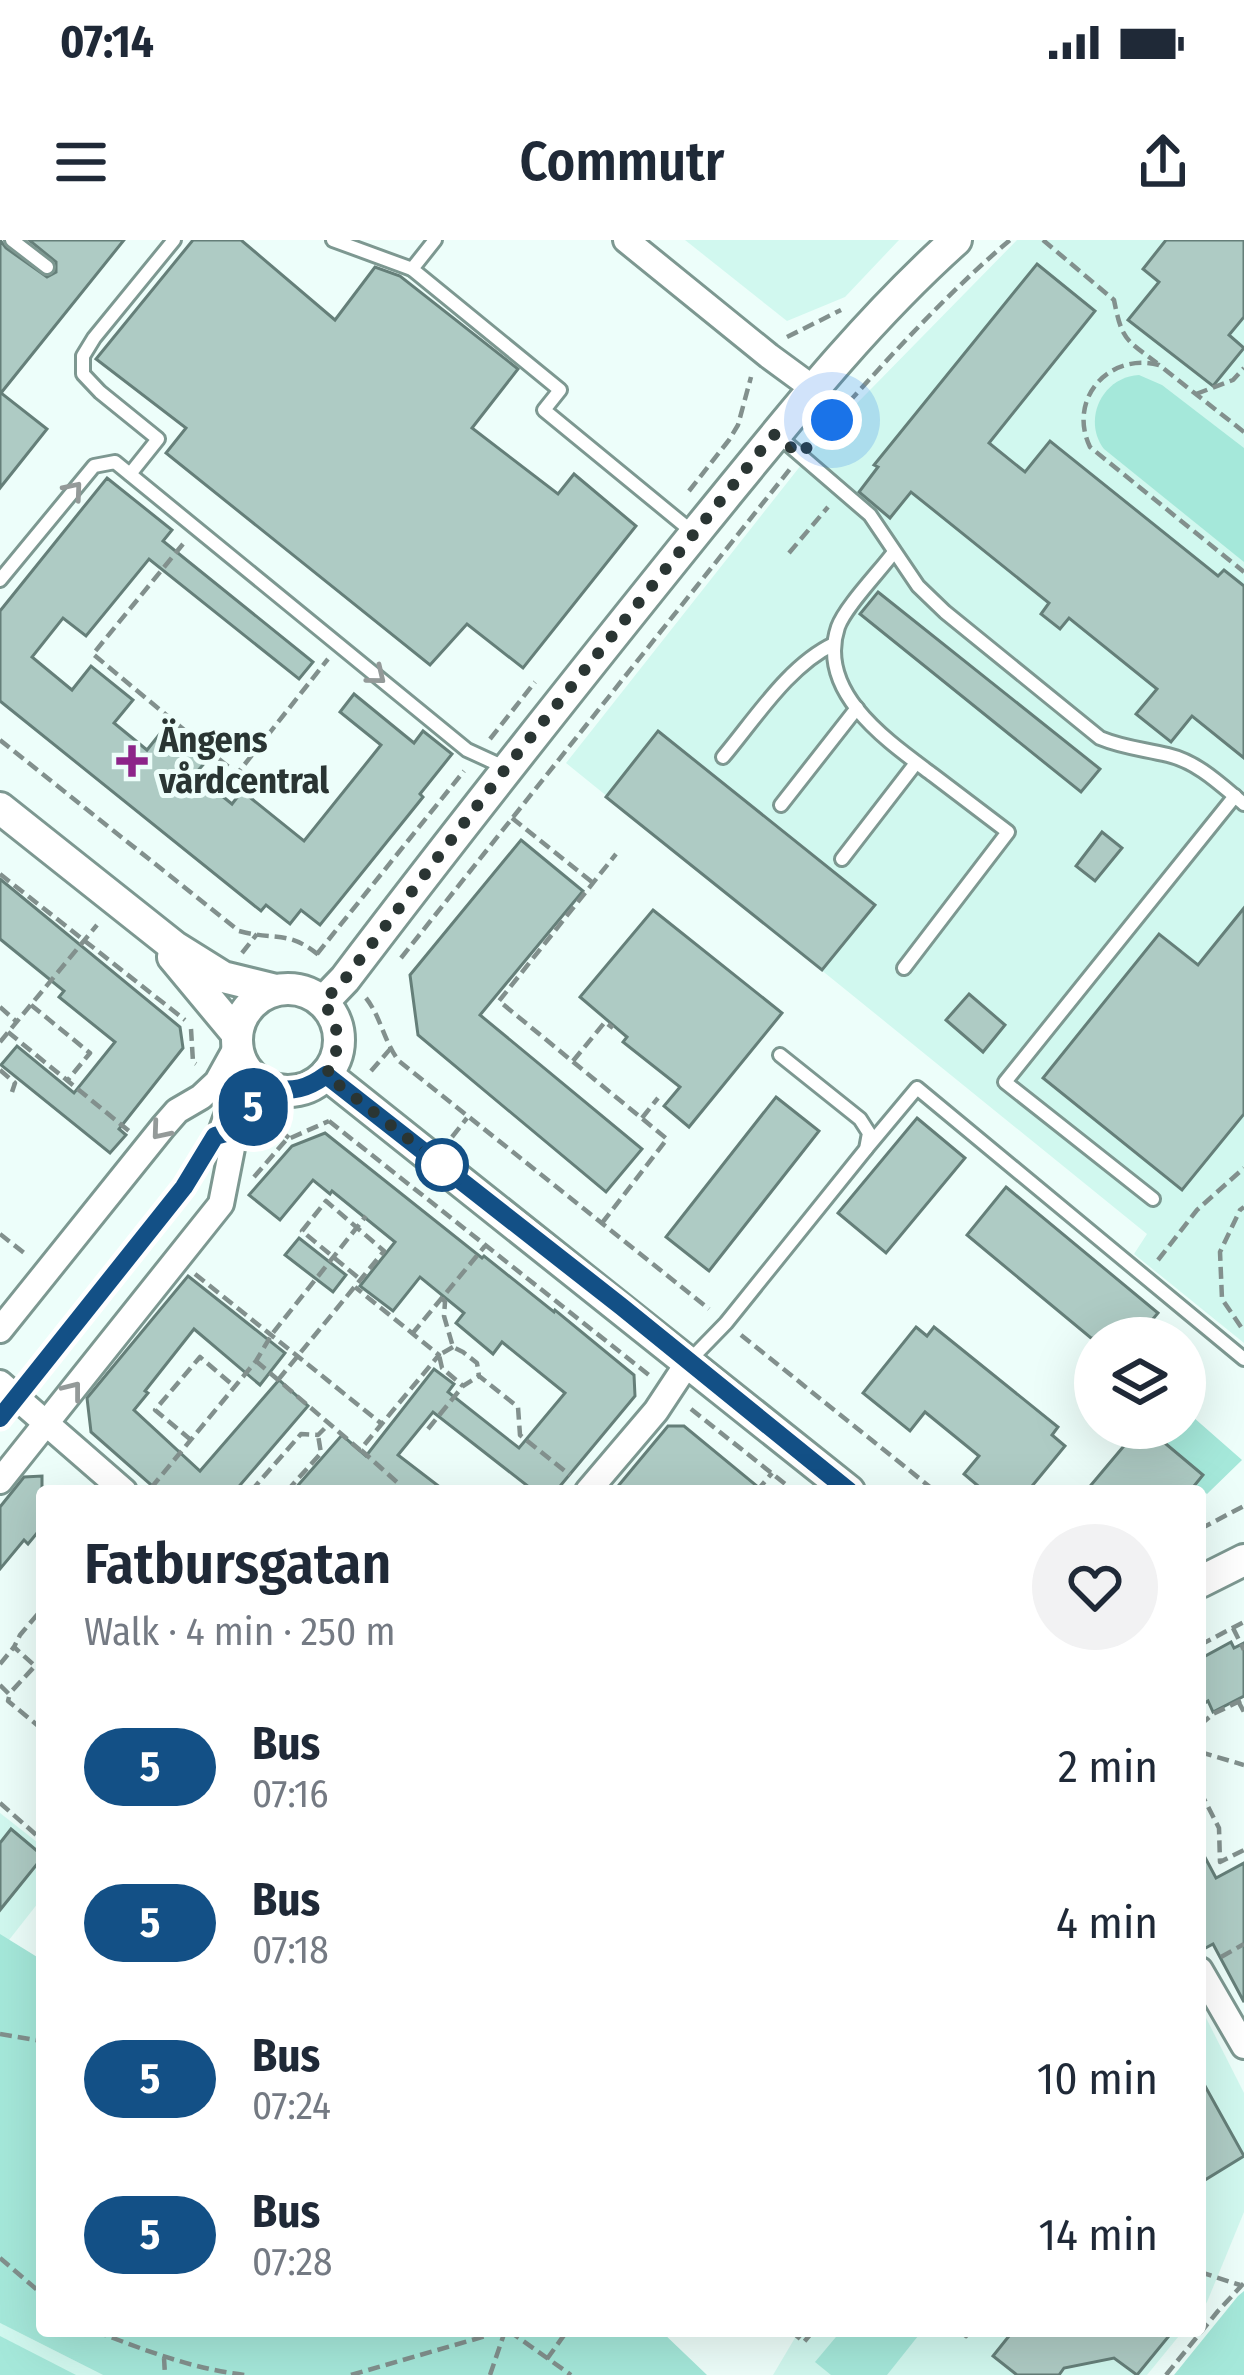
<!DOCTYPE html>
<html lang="en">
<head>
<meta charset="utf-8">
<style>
	body { margin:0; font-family:"Fira Sans Condensed",sans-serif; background:#f2f2f3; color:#1f2937; height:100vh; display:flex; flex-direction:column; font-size:45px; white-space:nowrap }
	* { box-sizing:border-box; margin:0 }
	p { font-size:39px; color:#747a83 }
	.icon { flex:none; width:66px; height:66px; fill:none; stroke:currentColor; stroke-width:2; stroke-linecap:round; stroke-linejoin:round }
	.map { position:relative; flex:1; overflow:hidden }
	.sheet { position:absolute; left:36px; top:1245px; width:1170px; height:852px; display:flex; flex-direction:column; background:#fff; border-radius:12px; box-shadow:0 12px 48px #0002 }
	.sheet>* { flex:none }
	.badge { padding:0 24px; border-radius:39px; font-size:42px; line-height:78px }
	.tools { position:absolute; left:1074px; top:1077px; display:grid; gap:24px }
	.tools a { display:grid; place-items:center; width:132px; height:132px; border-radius:50%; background:#fff; box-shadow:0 12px 48px #0002; font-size:60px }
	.you { position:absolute; width:60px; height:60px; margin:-30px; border:9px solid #fff; border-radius:50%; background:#1a73e8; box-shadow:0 0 0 18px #1a73e833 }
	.map>.badge { position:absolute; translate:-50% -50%; box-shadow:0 0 0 6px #fff }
	.round { display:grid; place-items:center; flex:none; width:126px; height:126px; border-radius:63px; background:#f2f2f3 }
	.summary { display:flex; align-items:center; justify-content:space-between; height:204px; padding:0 48px }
	h1 { font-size:57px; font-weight:600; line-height:90px }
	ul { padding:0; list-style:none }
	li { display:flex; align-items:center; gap:36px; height:156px; padding:0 48px }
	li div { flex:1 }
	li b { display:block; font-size:45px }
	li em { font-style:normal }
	li .badge { min-width:132px; font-weight:700; text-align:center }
	.status { display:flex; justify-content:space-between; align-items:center; height:84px; padding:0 60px; background:#fff; direction:ltr }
	.status svg { height:33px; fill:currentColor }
	header { display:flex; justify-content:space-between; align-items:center; height:156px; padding:0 48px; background:#fff; font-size:54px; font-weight:600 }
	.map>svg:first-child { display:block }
	.built { fill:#d1f8ef }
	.green { fill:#a5e8da }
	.building { fill:#aecbc4; stroke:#657f79; stroke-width:3 }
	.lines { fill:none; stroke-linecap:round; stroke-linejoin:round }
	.service-casing { stroke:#7d9891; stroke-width:18 }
	.minor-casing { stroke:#7d9891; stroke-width:30 }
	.tertiary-casing { stroke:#7d9891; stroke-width:36 }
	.path { stroke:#82908d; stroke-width:4.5; stroke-dasharray:12 6; stroke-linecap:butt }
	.service { stroke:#fff; stroke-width:12 }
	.minor { stroke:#fff; stroke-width:24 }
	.tertiary { stroke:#fff; stroke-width:30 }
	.oneway { stroke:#949a99 }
	.line-casing { stroke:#fff; stroke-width:27 }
	.line { stroke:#135086; stroke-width:18 }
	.walk { stroke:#2a3533; stroke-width:12; stroke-dasharray:0 21.6 }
	.poi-dot { fill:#8c2489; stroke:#edfefa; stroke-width:4.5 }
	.stop-dot { fill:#fff; stroke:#135086; stroke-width:6 }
	.labels { text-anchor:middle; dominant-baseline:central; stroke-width:10; stroke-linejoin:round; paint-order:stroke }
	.poi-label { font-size:36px; font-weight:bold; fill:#2a3533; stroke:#edfefa; text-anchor:start }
</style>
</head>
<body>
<div class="status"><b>07:14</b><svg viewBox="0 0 49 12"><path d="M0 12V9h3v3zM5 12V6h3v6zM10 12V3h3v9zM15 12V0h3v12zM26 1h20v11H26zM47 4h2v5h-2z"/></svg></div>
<header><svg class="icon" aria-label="menu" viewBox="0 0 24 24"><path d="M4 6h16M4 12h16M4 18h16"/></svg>Commutr<svg class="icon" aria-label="share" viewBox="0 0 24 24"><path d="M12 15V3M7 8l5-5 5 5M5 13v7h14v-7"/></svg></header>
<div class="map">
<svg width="1244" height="2135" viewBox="0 0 1244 2135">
	<rect width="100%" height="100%" fill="#edfefa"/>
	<g class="built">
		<path d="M685,0H899L845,57L787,81Z"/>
		<path d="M1017,0H1244V1103L1134,1014L1147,994L566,523L820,201Z"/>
		<path d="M0,1573L42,1606V1658L5,1705L0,1706Z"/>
		<path d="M1200,1766L1244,1853V1972L1207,2062L1200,2071Z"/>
		<path d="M0,2083L103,2135H0Z"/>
		<path d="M799,2091H1183L1147,2135H773Z"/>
	</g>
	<g class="green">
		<path d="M1139,135L1162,145L1244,208V322L1104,209C1082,180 1102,137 1139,135Z"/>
		<path d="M1185,1170L1242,1220L1207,1254L1132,1188H1185Z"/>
		<path d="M0,1694L42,1720V2091H661L707,2135H103L0,2083Z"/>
		<path d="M1244,2051V2135H1174L1238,2056Z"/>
		<path d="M841,2091H922L887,2135H831L815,2122Z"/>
		<path d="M0,2096L76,2135H0Z"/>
	</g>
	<g class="building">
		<path d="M0,0L6,8L47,37L56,32V22L29,0H124L1,153L47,189L0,248Z"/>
		<path d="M193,0H241L335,80L375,27L400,36L518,129L472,188L558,254L574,234L636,286L523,428L467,384L430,425L166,213L186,188L96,119Z"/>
		<path d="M1166,0H1244V77L1229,95L1244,108L1213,146L1128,80L1159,42L1143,29Z"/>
		<path d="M1037,24L1095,71L989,203L1025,232L1050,201L1218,336L1224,330L1244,346V518L1192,476L1171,502L1136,474L1157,449L1069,378L1060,389L1041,374L1049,363L911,252L890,278L859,252L878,227L874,225Z"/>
		<path d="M107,238L172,290L163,301L313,422L299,439L149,319L86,396L63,378L32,417L72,450L91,426L133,460L114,483L147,510L166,486L208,519L195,534L232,564L242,551L304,601L381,505L340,472L354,454L414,503L423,491L452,514L420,554L423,557L320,685L301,670L290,684L266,665L261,671L0,461V371Z"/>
		<path d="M878,352L1100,529L1081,552L860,374Z"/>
		<path d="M658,491L875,665L822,730L606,557Z"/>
		<path d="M1102,592L1122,608L1095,641L1076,626Z"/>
		<path d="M521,600L583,651L480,775L642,909L606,952L418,795L410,735Z"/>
		<path d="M0,639L180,787L183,808L119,889L126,895L110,913L1,825L17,806L74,853L115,802L59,757L64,751L0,699Z"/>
		<path d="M1244,668V874L1182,950L1043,838L1159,694L1198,725Z"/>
		<path d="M653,670L782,773L689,887L664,866L680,847L623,802L627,797L580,757Z"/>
		<path d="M969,754L1005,785L983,812L946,780Z"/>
		<path d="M776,857L819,891L709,1031L666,997Z"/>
		<path d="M917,878L965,918L886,1013L838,973Z"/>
		<path d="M325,893L482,1018L484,1016L554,1072L555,1070L634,1135L635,1156L556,1251H534L433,1172L398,1215L445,1251H293L342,1195L366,1216L434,1129L454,1144L448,1152L519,1208L565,1153L502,1102L493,1114L456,1083L464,1073L420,1037L393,1071L360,1046L395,1002L332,951L330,954L313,940L280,980L249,955L292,906Z"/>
		<path d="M1006,947L1158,1073L1137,1098H1091L967,995Z"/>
		<path d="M299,998L346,1035L333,1052L285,1015Z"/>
		<path d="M188,1036L285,1113L260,1145L194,1089L145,1151L148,1153L134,1170L200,1231L279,1140L308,1166L235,1251H158L91,1192L87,1158Z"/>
		<path d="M916,1087L927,1096L934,1087L1058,1187L1052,1195L1065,1206L1028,1251H984L964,1234L979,1216L925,1172L910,1191L863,1153Z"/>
		<path d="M668,1186H684L763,1251H614Z"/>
		<path d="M1139,1188H1147L1203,1235L1190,1251H1086Z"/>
		<path d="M42,1236V1287L28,1304L24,1300L0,1329V1267L24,1237Z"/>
		<path d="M1231,1402L1234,1408L1244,1403V1456L1213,1472L1208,1461L1200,1466V1419Z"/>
		<path d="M11,1589L42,1615V1618L0,1670V1603Z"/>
		<path d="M1200,1608L1216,1638L1244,1623V1762L1213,1704L1200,1711Z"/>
		<path d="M1200,1837L1244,1916L1200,1943Z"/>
		<path d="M1013,2091H1173L1137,2135L1114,2118L1064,2128L1059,2135H1017L993,2116Z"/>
	</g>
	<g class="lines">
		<defs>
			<g id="service">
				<path d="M12,0L47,27"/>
				<path d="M333,0L412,29"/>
				<path d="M435,0L412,29L560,150L544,170L695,294"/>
				<path d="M776,194L870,275L918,346L945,372L1100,498C1124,508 1144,509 1168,515C1198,522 1221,545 1244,564"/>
				<path d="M130,234L158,199L100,152L83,134V116L94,98L174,0"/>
				<path d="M894,312C880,331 845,367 838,387C816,453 889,502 933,535C958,554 983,573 1008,592L904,728"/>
				<path d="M0,340L94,226L115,222L467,510L504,527"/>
				<path d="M723,517C755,479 789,425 834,404"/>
				<path d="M781,565L857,468"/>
				<path d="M842,619L916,523"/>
				<path d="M866,909L917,848L1244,1119"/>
				<path d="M1153,959L1005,842L1235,556"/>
				<path d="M689,1121L726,1083L866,909L869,893L860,879L780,815"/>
				<path d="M0,1178L184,947L209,908L229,852L246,829"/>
			</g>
			<g id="minor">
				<path d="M626,0L769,116L814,149"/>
				<path d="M0,1090L163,887L177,871L201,857L217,842L237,806"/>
				<path d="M0,1143L124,1251"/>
				<path d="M0,1241L221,964L234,898L240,883L270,848"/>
				<path d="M588,1251L656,1171L689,1121"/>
				<path d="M1200,1730L1244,1806"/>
			</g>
			<g id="tertiary">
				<path d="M0,568L175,707L223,737L276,750"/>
				<path d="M173,717L237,794"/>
				<circle cx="288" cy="800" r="51"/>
				<path d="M323,762L345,739C461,586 580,436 701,286C782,187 861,85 956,0"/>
				<path d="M326,834L849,1251"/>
				<path d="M1200,1342L1244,1320"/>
			</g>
		</defs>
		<use href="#service" class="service-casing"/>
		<use href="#minor" class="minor-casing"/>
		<use href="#tertiary" class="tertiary-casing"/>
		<g class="path">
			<path d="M1043,0L1114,60C1122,100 1125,99 1157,123"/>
			<path d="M787,97L841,70"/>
			<path d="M1196,154L1233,140L1244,128"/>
			<path d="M1244,192L1159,125C1109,112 1067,159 1090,207L1244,332"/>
			<path d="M813,202C876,132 938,61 1010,0"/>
			<path d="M689,251L729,200L738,185L751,137"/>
			<path d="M183,304L93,414L237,534L328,419"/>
			<path d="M789,313L828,267"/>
			<path d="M490,499L535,442"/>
			<path d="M0,500L239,691C276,701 289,689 322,718"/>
			<path d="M512,578L592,642"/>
			<path d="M0,634L185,780"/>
			<path d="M242,713L257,694"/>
			<path d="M317,714L464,531"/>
			<path d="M401,718L790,229"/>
			<path d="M366,758C381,777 384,802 399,821L709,1069"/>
			<path d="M31,765L90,813L67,841"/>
			<path d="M0,767L17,782"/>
			<path d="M191,789L193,822L196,824"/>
			<path d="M8,792L129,891"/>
			<path d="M0,802L97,685"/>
			<path d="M573,821L605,782L613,788"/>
			<path d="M0,830L15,843L12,852"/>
			<path d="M371,831L391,808"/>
			<path d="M642,878L658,858"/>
			<path d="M329,881L649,1135"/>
			<path d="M271,883L289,898"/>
			<path d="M452,897L467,878"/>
			<path d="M254,937L286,900L329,881"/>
			<path d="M602,983L667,899L499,761L616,614"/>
			<path d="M0,994L28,1016"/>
			<path d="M1158,1020L1197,970L1244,928"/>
			<path d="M195,1034L382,1184"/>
			<path d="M442,1058L445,1062L444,1076L453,1107L463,1112L477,1123L479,1136L518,1167L520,1195L570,1235"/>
			<path d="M1241,1087L1222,1059L1220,1012L1240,970L1244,967"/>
			<path d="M412,1094L485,1006"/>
			<path d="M741,1095L935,1251"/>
			<path d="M453,1107L439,1115L442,1128L463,1146"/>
			<path d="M256,1121L360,1210L439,1115L355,1047"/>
			<path d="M278,1140L384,1011L326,961L302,991L361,1040"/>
			<path d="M691,1169L794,1251"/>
			<path d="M428,1189L463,1146L479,1136"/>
			<path d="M191,1200L155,1170L200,1117L235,1147"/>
			<path d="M361,1210L399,1244L394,1251"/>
			<path d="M151,1248L256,1121L272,1094L366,976"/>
			<path d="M251,1251L301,1194L318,1195L329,1184"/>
			<path d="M287,1251L321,1213L318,1195"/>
			<path d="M757,1251L772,1233"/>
			<path d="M1200,1289L1244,1266"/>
			<path d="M1233,1388L1244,1410"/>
			<path d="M1200,1405L1244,1382"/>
			<path d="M0,1424L14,1407"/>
			<path d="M0,1445L9,1454L35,1426L14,1407L20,1395L42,1369"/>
			<path d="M9,1457L8,1461L42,1489"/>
			<path d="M1238,1461L1244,1472"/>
			<path d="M1200,1485L1213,1474L1244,1459"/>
			<path d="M1200,1512L1244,1525"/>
			<path d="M1200,1551L1219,1588L1220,1622L1244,1610"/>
			<path d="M0,1563L42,1600"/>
			<path d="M1221,1717L1244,1704"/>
			<path d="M0,1794L42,1801"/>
			<path d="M0,2018L42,2054"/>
			<path d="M1200,2032L1240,2045"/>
			<path d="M95,2091C144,2110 193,2129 245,2135"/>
			<path d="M509,2091L571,2135"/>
			<path d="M791,2091L804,2102L813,2091"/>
			<path d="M960,2091L966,2096L970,2091"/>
			<path d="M164,2118L165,2135"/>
			<path d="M547,2119L567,2091"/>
			<path d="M351,2135L503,2091"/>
			<path d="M490,2135L505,2091"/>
			<path d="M1166,2135L1218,2071L1244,2043"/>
		</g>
		<use href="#service" class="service"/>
		<use href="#minor" class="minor"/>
		<use href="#tertiary" class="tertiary"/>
	</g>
	<defs><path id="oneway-chevron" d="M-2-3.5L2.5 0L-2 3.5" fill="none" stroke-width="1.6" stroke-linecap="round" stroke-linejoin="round" transform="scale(3)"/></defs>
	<g class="oneway">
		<use href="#oneway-chevron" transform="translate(74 250) rotate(-50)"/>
		<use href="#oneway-chevron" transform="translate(377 436) rotate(39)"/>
		<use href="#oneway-chevron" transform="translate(160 891) rotate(130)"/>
		<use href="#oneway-chevron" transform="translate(73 1150) rotate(-52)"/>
	</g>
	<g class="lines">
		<defs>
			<path id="line" d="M0,1178L184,947L215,896L237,890L240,883L270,848C293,852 307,849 326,835L622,1067L849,1251"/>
		</defs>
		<use href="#line" class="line-casing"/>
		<use href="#line" class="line"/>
		<path class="walk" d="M442,925L326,835C342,808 341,788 323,762L345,739L506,528L766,204L775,194L800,215L832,180"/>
	</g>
	<path class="poi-dot" d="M126 503h12v12h12v12h-12v12h-12v-12h-12v-12h12z"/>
	<circle class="stop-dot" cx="442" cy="925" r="24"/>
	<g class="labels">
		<g class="poi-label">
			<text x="159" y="500">Ängens<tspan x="159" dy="41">vårdcentral</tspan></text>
		</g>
	</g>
</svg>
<div class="tools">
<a><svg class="icon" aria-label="layers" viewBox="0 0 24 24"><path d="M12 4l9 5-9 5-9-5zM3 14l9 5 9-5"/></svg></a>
</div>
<div class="you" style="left:832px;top:180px"></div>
<b class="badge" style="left:253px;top:867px;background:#135086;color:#fff">5</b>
<section class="sheet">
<div class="summary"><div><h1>Fatbursgatan</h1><p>Walk · 4 min · 250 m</p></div><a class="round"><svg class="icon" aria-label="heart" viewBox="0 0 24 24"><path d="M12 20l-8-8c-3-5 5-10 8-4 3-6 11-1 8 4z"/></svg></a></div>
<ul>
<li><span class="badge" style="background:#135086;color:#fff">5</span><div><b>Bus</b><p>07:16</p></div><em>2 min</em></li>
<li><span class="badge" style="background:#135086;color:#fff">5</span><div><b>Bus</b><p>07:18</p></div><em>4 min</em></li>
<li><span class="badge" style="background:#135086;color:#fff">5</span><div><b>Bus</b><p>07:24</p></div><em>10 min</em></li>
<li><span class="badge" style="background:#135086;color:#fff">5</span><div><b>Bus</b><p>07:28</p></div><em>14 min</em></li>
</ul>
</section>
</div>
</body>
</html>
